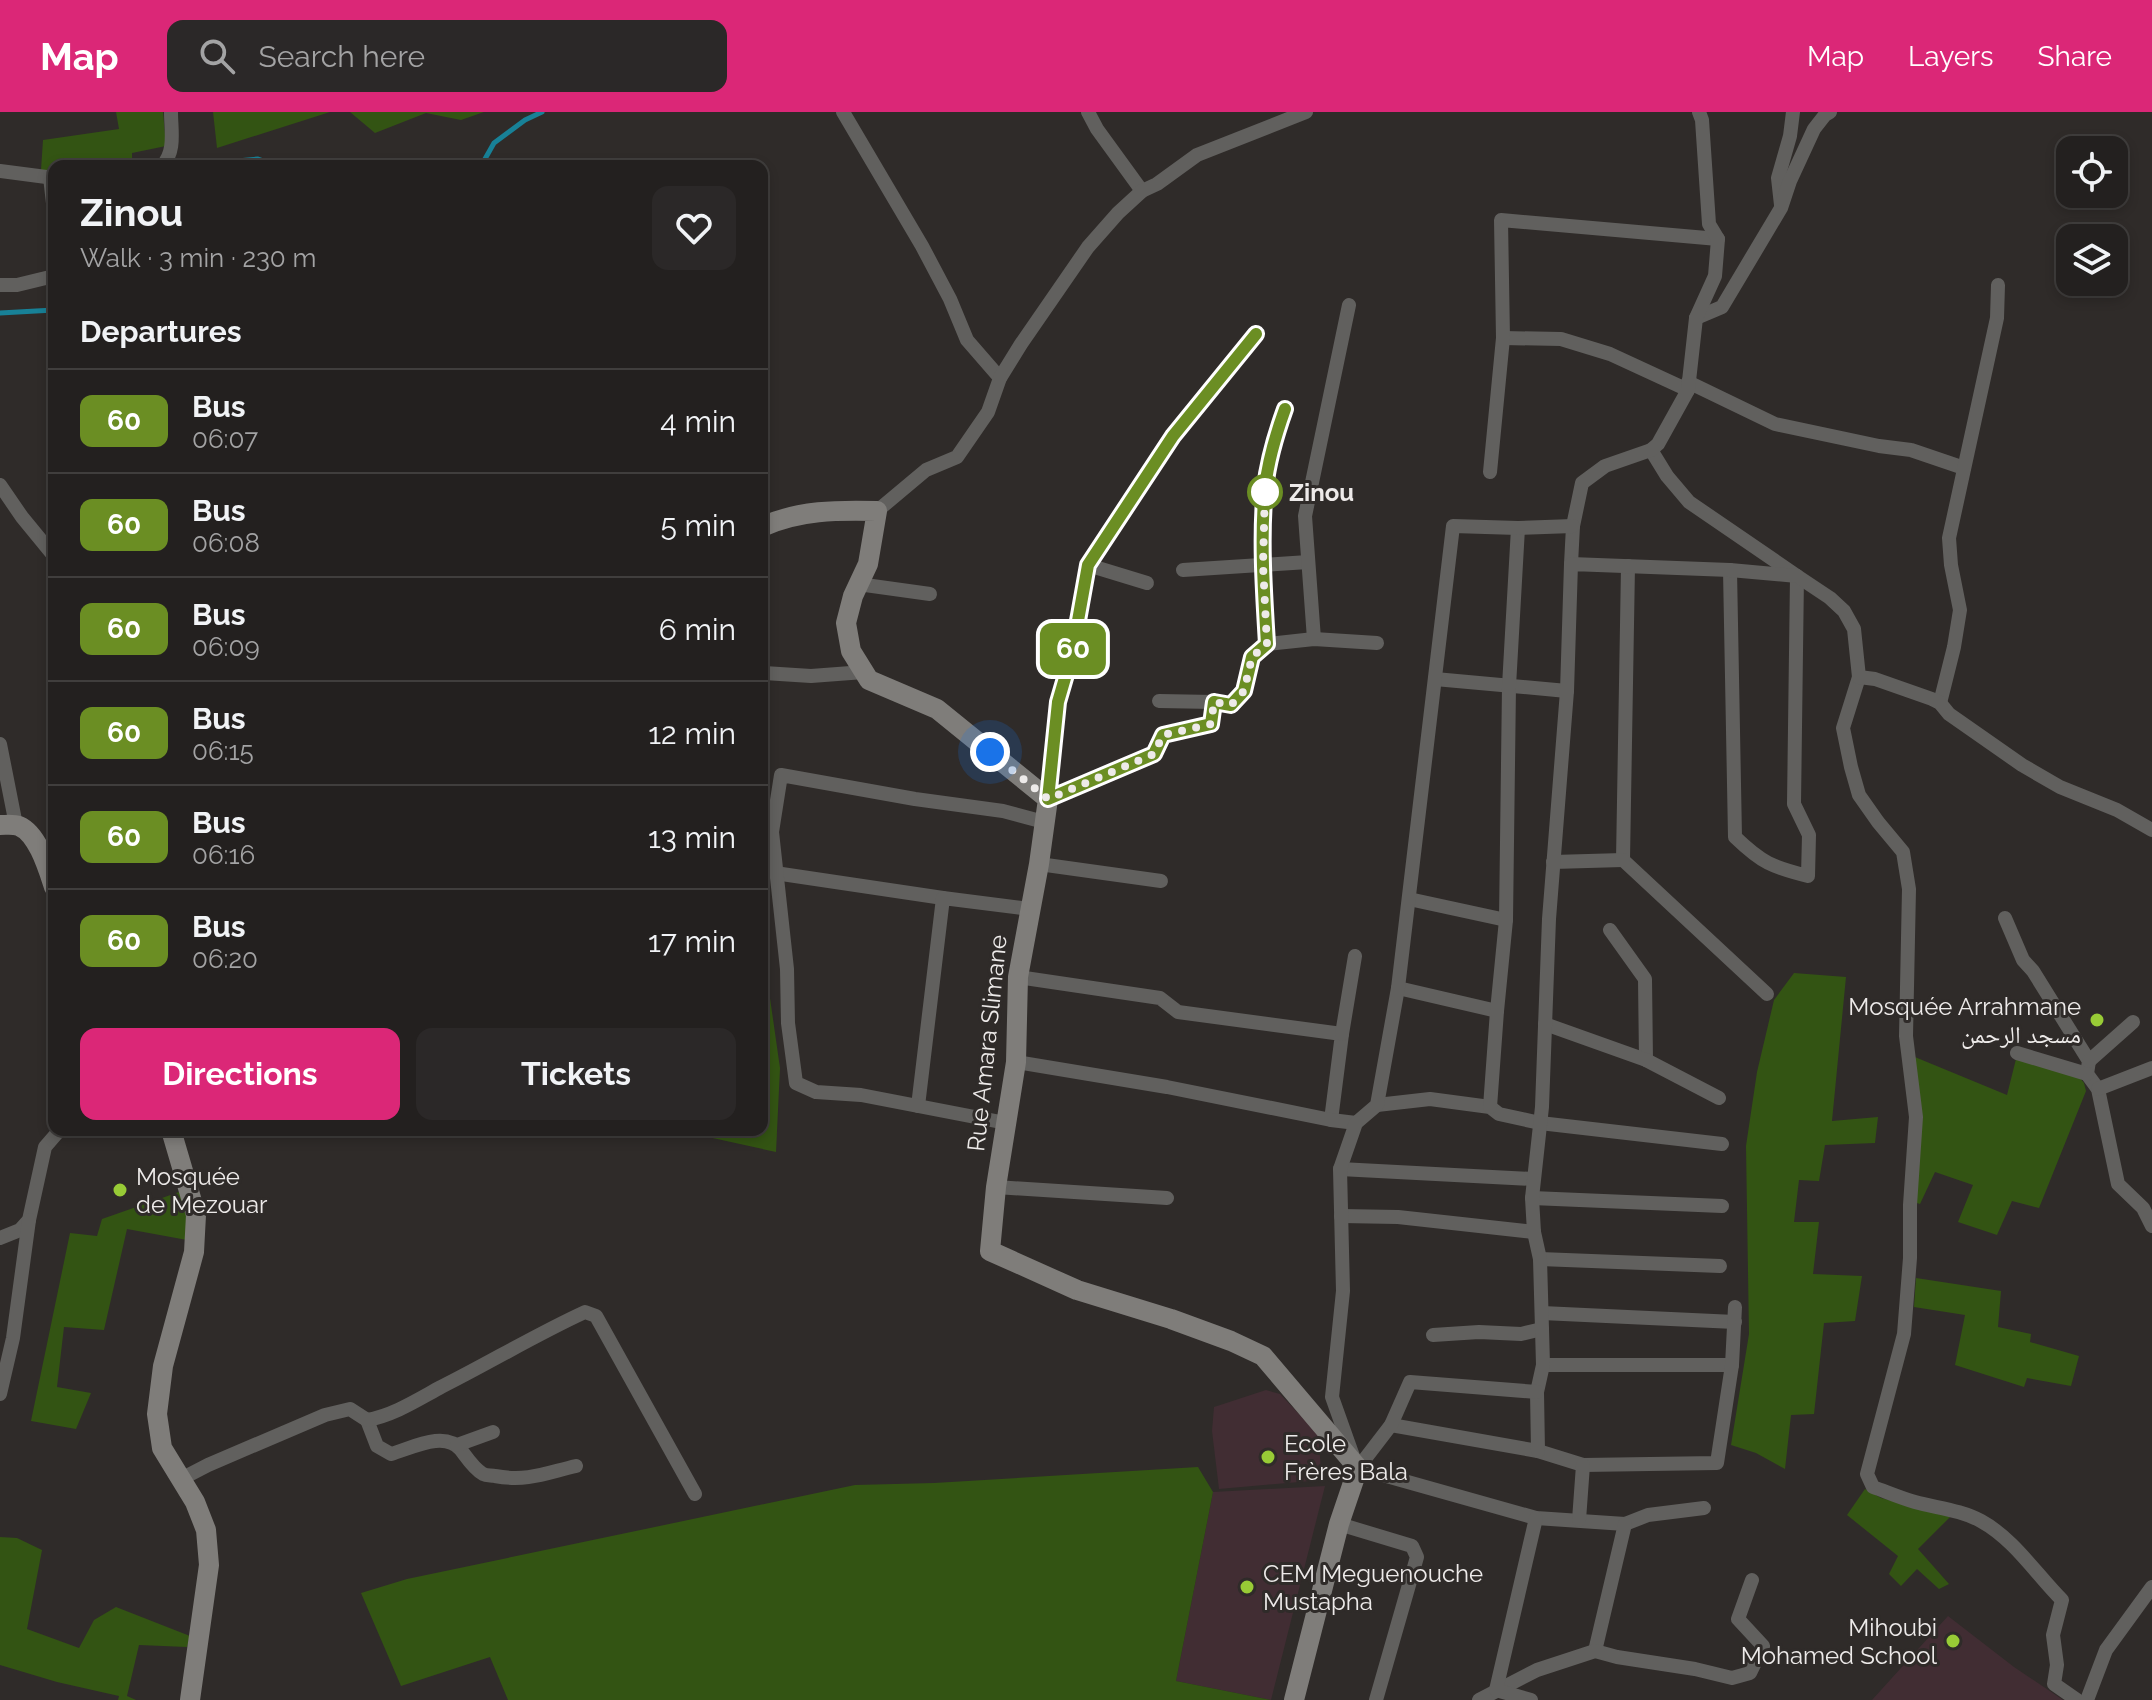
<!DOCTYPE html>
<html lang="en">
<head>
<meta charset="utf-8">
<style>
	body { margin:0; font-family:Raleway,"Noto Naskh Arabic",sans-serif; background:#2b2828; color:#f1f3f6; height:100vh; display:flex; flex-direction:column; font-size:30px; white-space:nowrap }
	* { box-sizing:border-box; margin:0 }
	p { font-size:26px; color:#a3a3a4 }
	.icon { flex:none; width:44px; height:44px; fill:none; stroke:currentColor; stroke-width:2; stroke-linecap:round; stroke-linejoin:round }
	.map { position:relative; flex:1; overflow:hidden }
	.drawer { position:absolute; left:48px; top:48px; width:720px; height:976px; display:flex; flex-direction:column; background:#23201f; border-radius:16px; box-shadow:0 4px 12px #0003,0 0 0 2px #403e3d }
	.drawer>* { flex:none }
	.badge { padding:0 16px; border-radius:12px; font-size:28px; line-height:52px }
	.fabs { position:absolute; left:2056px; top:24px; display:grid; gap:16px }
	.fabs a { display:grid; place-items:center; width:72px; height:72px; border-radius:16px; background:#23201f; box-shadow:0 4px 12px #0003,0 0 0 2px #403e3d; font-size:40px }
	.you { position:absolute; width:40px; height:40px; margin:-20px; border:6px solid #fff; border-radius:50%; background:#1a73e8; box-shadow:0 0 0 12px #1a73e833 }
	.map>.badge { position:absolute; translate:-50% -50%; box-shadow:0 0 0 4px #fff }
	h2 { padding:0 32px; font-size:30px; line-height:72px }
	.round { display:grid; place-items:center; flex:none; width:84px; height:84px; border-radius:16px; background:#2b2828 }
	.overview { display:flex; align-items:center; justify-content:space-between; height:136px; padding:0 32px }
	h1 { font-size:38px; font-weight:700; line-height:60px }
	.action { display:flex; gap:16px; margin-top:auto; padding:16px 32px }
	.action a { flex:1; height:92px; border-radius:16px; background:#db2777; color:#fff; font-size:32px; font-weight:700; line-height:92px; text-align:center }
	.action a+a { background:#2b2828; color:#f1f3f6 }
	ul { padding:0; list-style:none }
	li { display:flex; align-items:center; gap:24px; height:104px; padding:0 32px; border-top:2px solid #403e3d }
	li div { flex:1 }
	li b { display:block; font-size:30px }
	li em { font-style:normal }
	li .badge { min-width:88px; font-weight:700; text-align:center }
	header { display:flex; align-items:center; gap:48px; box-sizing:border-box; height:112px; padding:0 40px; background:#db2777; color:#fff }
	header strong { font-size:38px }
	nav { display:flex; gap:44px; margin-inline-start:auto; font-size:28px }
	.search { width:560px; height:72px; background:#2b2828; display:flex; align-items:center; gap:20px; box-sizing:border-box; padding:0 28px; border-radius:16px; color:#a3a3a4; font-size:30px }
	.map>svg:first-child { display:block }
	.education { fill:#412d33 }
	.green { fill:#335413 }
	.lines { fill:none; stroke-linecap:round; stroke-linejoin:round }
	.stream { stroke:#188197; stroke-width:5 }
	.street { stroke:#61605e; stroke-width:14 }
	.secondary { stroke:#7f7d7a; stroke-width:20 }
	.line-casing { stroke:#fff; stroke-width:18 }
	.line { stroke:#6b8e23; stroke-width:12 }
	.walk { stroke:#edeae9; stroke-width:8; stroke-dasharray:0 14.4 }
	.stop-dot { fill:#fff; stroke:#6b8e23; stroke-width:4 }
	.poi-dot { fill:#98cb36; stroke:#2f2b29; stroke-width:3 }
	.labels { text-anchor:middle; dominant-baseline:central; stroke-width:6; stroke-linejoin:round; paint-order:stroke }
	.stop-label { font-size:24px; font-weight:bold; fill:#edeae9; stroke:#2f2b29; text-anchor:start }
	.poi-label { font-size:24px; fill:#edeae9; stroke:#2f2b29; text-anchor:start }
	.street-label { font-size:24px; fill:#edeae9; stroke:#2f2b29 }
</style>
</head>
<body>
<header>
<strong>Map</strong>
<div class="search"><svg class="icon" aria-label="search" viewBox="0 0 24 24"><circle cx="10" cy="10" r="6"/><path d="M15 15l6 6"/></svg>Search here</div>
<nav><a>Map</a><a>Layers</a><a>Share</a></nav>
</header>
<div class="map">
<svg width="2152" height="1588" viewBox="0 0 2152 1588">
	<rect width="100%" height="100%" fill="#2f2b29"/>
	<g class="education">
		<path d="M1266,1278L1280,1282L1318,1322L1322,1368L1219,1377L1212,1319L1214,1295Z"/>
		<path d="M1325,1374L1271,1588L1176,1569L1213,1380Z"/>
		<path d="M1948,1504L2014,1555L2063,1588H1872Z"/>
	</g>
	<g class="green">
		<path d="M116,0H163L166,34L132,41V54H54V58H41L43,28L119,17Z"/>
		<path d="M213,0H330L217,36Z"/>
		<path d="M350,0H484L461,8L426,1L375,21Z"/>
		<path d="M762,830L780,956L776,1040L676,1018H762Z"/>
		<path d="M1794,861L1846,865L1832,1009L1878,1005L1875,1031L1825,1033L1819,1069L1799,1068L1794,1110H1819L1813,1162L1862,1164L1855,1209L1824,1211L1814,1302L1791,1303L1785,1357L1756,1341L1731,1333L1749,1222L1746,1034L1757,960L1774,888Z"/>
		<path d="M1910,943L2007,983L2017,943L2080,966L2084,971L2086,979L2039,1096L2012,1089L1997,1123L1958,1110L1973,1073L1935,1060L1920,1092L1914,1090Z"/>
		<path d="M179,1080L188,1103L187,1128L127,1117L104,1218L64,1215L57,1275L91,1281L76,1317L31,1309L70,1121L97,1124L102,1107Z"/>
		<path d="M1916,1166L2001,1179L1998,1215L2031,1222L2030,1230L2079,1244L2071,1274L2027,1266L2024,1275L1955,1253L1965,1203L1914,1195Z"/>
		<path d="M1198,1355L1213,1380L1176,1569L1271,1588H508L490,1545L401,1574L361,1481L407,1467L855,1373L934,1371Z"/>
		<path d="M1865,1377L1881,1386L1951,1404L1918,1437L1949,1472L1939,1477L1917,1457L1901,1474L1889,1462L1898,1444L1847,1403Z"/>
		<path d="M0,1425L17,1426L42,1438L27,1517L79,1536L94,1508L116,1495L190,1524L187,1535L139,1533L127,1584L136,1588H118L119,1584L57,1570L0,1553Z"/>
	</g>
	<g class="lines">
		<g class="stream">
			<path d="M208,54L216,51L258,47L277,54"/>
			<path d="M481,54L494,31L525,8L542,0"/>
			<path d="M0,201L54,198"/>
		</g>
		<g class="street">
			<path d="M843,0L922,134L950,187L967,228L1000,266"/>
			<path d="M1088,0L1097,17L1142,79"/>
			<path d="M162,54C176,39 171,19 171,0"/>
			<path d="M0,59L54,66"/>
			<path d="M50,65L54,100"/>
			<path d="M1781,93L1778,66L1790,24L1793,0"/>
			<path d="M0,173H17L54,164"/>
			<path d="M1696,206L1722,195L1781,96L1790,69L1814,17L1825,3L1830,0"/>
			<path d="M1256,222L1173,324L1088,453L1072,542L1058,590L1048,687L1154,642L1163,623L1211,612L1214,590L1231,593L1244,579L1252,545L1267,532L1314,527L1377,531"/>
			<path d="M1503,226L1561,227L1610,242L1688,278"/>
			<path d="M1688,270L1775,312L1879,334L1911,338L1964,356"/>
			<path d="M1651,338L1667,364L1689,390L1797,464L1794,692L1809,723L1808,764C1772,755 1762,751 1735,725L1730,458"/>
			<path d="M1490,360L1503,226L1501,108L1718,127"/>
			<path d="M0,373L22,405L54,444"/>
			<path d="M877,399L926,358L957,345L988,300L1000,266L1021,232L1088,135L1118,101L1142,79L1157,72L1197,43L1306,0"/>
			<path d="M1571,452L1573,414L1582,371L1605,354L1651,338L1658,332L1688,278L1696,206L1715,164L1718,127L1709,112L1702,8L1699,0"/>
			<path d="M1088,453L1147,471"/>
			<path d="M1628,454L1623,748L1767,882"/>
			<path d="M1183,458L1308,450"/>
			<path d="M858,472L930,482"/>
			<path d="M1314,527L1305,404L1349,193"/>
			<path d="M1267,532C1264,481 1260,427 1265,376C1268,349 1276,322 1285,297"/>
			<path d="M764,561L811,564L864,560"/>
			<path d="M1859,565L1843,616L1851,655L1859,683L1878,710L1903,740L1909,777L1906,924L1916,1005L1910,1093V1146L1904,1222L1867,1362L1873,1375C1887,1380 1901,1386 1915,1390C1937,1396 1961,1398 1981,1409C2014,1427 2036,1462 2062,1488L2053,1523L2057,1553L2054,1572L2077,1588"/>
			<path d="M1435,567L1567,579"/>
			<path d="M1159,589L1214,590"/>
			<path d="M1940,591L1954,535L1960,498L1951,453L1949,426L1997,206L1998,173"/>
			<path d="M0,632L16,713"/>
			<path d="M1553,750L1623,748"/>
			<path d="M1039,752L1161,769"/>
			<path d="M775,761L943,786"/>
			<path d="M1409,787L1506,808"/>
			<path d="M2005,806L2023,848L2033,859L2089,949L2087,962L2098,977L2118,1072L2143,1096L2152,1114"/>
			<path d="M1610,818L1645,867L1646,948"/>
			<path d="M1018,865L1160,886L1178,900L1342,922L1331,1008"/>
			<path d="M1398,876L1497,899"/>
			<path d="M1545,912L1646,948L1719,986"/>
			<path d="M1342,922L1355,844"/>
			<path d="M2017,941L2087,962"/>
			<path d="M2089,949L2133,910"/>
			<path d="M1016,950L1167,975L1331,1008L1356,1011"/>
			<path d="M2098,977L2152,956"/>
			<path d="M1377,993L1430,987L1490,995L1499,1002L1540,1011L1722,1032"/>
			<path d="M918,994L943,786L1030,797"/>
			<path d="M1490,995L1497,899L1506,808L1509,574L1518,416"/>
			<path d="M1006,1011L861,983L816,980L796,971L788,911L787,857L772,720L781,663L915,687L1003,699L1044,710"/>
			<path d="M1340,1057L1533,1067"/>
			<path d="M996,1075L1167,1086"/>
			<path d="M1532,1086L1722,1094"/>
			<path d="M1341,1104L1398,1105L1534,1120"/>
			<path d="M0,1126L20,1118L29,1108L45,1035L58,1020L63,1018"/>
			<path d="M1540,1147L1720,1154"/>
			<path d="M1542,1201L1735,1210"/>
			<path d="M1433,1223L1479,1220L1521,1222L1542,1217"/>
			<path d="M1543,1253H1732"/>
			<path d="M0,1282L13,1226L29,1108"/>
			<path d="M367,1308L377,1334L391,1342C412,1336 445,1318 461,1338C467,1346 474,1357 483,1362C487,1364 491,1363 495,1364C527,1370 546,1361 576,1354"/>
			<path d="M1391,1313L1538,1339L1583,1353L1717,1351L1732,1253L1735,1195"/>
			<path d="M457,1333L493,1320"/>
			<path d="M1538,1339L1537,1280L1543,1253L1542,1217L1540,1147L1534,1120L1532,1086L1542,995L1549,807L1567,579L1571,452L1730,458L1797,464L1830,486L1844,499L1854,517L1859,565L1875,567L1932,587L1940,591L1949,602L2022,653L2060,675L2117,698L2152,718"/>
			<path d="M1353,1344L1332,1285L1343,1179L1340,1057L1356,1011L1377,993L1398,876L1453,414L1518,416L1573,414"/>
			<path d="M1358,1356L1536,1406L1625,1412L1648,1403L1704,1396"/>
			<path d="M1358,1356L1391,1313L1410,1270L1537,1280"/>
			<path d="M181,1367L208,1353L325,1303L350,1297L367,1308C394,1303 417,1288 441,1275C489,1251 535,1223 585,1200L596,1204L695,1382"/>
			<path d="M1579,1408L1583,1353"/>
			<path d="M1339,1412L1412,1434L1417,1445L1376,1588"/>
			<path d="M1595,1539L1625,1412"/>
			<path d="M1479,1588L1537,1558L1595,1539L1617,1545L1695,1557L1732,1566L1750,1561L1763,1534L1738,1507L1752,1468"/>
			<path d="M1531,1588L1496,1578L1536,1406"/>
			<path d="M2087,1588L2106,1538L2152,1475"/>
		</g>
		<g class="secondary">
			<path d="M762,415C798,398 838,398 877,399L868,452L853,484L846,511L851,539L869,568L937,597L1048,687L1039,752L1018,865L1016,950L996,1075L990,1139L1077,1178L1171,1207L1231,1229L1263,1244L1358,1356L1339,1412L1294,1588"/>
			<path d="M0,713C7,713 13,712 19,714C38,722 48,757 54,775"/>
			<path d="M171,1018L196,1103L194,1140L163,1254L157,1302L162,1336L195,1390L206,1418L209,1453L190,1588"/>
		</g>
	</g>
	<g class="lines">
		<defs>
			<path id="line" d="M1256,222L1173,324L1088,453L1072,542L1058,590L1048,687L1154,642L1163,623L1211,612L1214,590L1231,593L1244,579L1252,545L1267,532C1264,482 1260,426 1265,376C1268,349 1276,322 1285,297"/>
		</defs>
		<use href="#line" class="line-casing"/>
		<use href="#line" class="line"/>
		<path class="walk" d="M990,640L1048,687L1154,642L1163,623L1211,612L1214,590L1231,593L1244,579L1252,545L1267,532L1263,453L1265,376V380"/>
	</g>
	<circle class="stop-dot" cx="1265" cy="380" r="16"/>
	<g class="poi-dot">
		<circle cx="2097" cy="908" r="8"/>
		<circle cx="120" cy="1078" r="8"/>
		<circle cx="1268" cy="1345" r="8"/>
		<circle cx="1247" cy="1475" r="8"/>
		<circle cx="1953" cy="1529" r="8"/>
	</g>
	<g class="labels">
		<g class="stop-label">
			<text x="1289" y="380">Zinou</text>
		</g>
		<g class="poi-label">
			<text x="2081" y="894" text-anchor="end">Mosquée Arrahmane<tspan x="2081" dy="28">مسجد الرحمن</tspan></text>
			<text x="136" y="1064">Mosquée<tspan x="136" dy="28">de Mezouar</tspan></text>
			<text x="1284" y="1331">Ecole<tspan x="1284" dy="28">Frères Bala</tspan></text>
			<text x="1263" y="1461">CEM Meguenouche<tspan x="1263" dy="28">Mustapha</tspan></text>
			<text x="1937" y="1515" text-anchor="end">Mihoubi<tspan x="1937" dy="28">Mohamed School</tspan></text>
		</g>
		<g class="street-label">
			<text transform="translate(987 931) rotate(-84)">Rue Amara Slimane</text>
		</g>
	</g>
</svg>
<div class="fabs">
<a><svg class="icon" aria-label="locate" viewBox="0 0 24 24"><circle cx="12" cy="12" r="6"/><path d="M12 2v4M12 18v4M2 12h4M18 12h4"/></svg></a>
<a><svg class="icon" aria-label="layers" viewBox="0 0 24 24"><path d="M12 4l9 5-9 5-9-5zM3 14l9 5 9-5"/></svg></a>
</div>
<div class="you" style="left:990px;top:640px"></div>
<b class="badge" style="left:1073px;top:537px;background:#6b8e23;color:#fff">60</b>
<section class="drawer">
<div class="overview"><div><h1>Zinou</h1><p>Walk · 3 min · 230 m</p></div><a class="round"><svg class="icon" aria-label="heart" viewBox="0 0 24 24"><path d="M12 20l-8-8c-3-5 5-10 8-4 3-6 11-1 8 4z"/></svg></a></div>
<h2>Departures</h2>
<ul>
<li><span class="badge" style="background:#6b8e23;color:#fff">60</span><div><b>Bus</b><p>06:07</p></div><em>4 min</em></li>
<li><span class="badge" style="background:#6b8e23;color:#fff">60</span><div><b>Bus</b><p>06:08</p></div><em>5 min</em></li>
<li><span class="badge" style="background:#6b8e23;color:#fff">60</span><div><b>Bus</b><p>06:09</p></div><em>6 min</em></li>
<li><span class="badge" style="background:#6b8e23;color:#fff">60</span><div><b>Bus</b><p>06:15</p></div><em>12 min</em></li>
<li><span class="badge" style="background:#6b8e23;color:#fff">60</span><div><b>Bus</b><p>06:16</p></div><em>13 min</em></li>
<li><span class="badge" style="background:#6b8e23;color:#fff">60</span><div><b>Bus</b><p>06:20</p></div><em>17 min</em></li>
</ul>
<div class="action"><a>Directions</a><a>Tickets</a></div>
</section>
</div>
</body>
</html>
